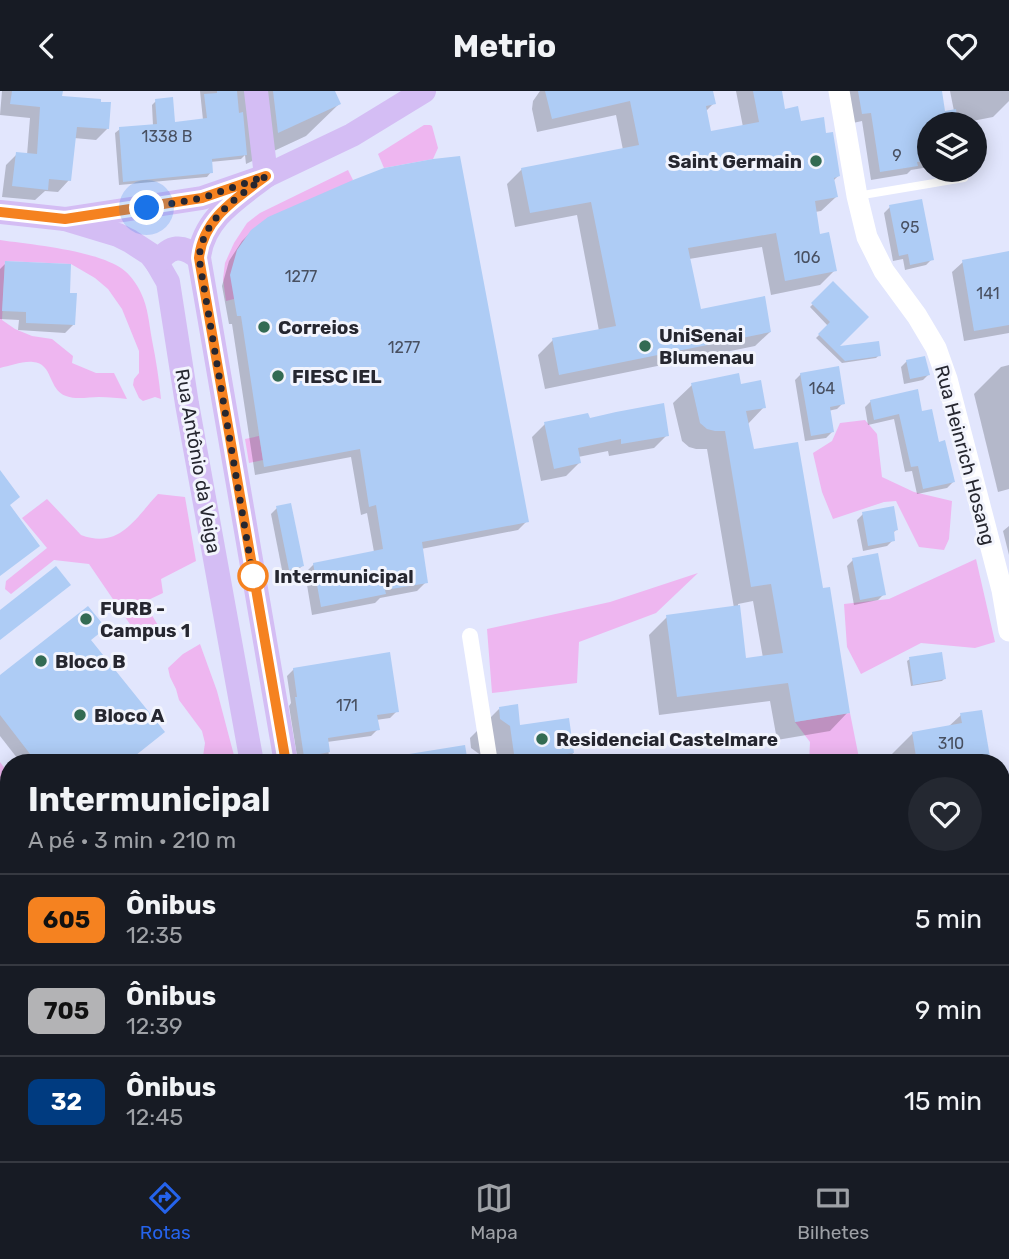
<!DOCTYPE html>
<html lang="pt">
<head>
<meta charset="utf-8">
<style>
	body { margin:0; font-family:Rubik,sans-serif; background:#242831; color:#f1f3f6; height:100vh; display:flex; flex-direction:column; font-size:26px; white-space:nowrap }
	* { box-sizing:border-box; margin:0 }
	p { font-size:23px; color:#9ea1a6 }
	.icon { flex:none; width:38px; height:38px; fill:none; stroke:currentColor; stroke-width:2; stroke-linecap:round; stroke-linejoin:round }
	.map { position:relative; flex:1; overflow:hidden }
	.panel { position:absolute; left:0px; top:663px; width:1010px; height:408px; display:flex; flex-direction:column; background:#171b24; border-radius:28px 28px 0 0; box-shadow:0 4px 18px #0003 }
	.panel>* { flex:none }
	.badge { padding:0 14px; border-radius:10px; font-size:24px; line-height:46px }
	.buttons { position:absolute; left:917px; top:21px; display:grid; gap:14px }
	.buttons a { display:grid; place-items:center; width:70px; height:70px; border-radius:50%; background:#171b24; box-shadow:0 4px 18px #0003; font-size:35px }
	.you { position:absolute; width:35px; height:35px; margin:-18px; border:5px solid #fff; border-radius:50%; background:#1a73e8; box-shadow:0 0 0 10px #1a73e833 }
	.map>.badge { position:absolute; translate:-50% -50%; box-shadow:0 0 0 4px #fff }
	.round { display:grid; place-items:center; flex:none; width:74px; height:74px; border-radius:37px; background:#242831 }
	.overview { display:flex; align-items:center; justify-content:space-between; height:119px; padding:0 28px }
	h1 { font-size:33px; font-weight:700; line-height:52px }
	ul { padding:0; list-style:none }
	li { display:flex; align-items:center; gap:21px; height:91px; padding:0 28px; border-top:2px solid #363941 }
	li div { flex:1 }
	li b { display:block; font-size:26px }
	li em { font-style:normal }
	li .badge { min-width:77px; font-weight:700; text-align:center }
	header { display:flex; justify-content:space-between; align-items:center; height:91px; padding:0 28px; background:#171b24; font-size:32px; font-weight:700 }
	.dock { display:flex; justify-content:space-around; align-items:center; height:98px; border-top:2px solid #363941; background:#171b24; font-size:19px; color:#9ea1a6 }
	.dock a { display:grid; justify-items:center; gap:4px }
	.dock .active { color:#2563eb }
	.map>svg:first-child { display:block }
	.green { fill:#eeb6f0 }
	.shadow { fill:#0003; fill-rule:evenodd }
	.building { fill:#aeccf5 }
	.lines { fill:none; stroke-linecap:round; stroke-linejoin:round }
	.service { stroke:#fff; stroke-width:8 }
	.minor { stroke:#fff; stroke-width:16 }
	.tertiary { stroke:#fff; stroke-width:19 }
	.secondary { stroke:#fff; stroke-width:21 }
	.primary { stroke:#d4bdf4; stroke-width:24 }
	.line-casing { stroke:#fff; stroke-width:16 }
	.line { stroke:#f58220; stroke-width:10 }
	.walk { stroke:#262730; stroke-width:7; stroke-dasharray:0 12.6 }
	.poi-dot { fill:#336b53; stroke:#f2f4fd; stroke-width:2.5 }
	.stop-dot { fill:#fff; stroke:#f58220; stroke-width:3.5 }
	.labels { text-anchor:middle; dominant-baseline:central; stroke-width:6; stroke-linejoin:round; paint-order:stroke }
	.number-label { font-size:16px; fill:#485061 }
	.poi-label { font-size:19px; font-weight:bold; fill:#262730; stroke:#f2f4fd; text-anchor:start }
	.street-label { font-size:19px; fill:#262730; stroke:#f2f4fd }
	.stop-label { font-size:19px; font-weight:bold; fill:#262730; stroke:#f2f4fd; text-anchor:start }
</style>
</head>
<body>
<header><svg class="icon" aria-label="back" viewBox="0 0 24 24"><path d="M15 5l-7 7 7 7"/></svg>Metrio<svg class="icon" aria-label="heart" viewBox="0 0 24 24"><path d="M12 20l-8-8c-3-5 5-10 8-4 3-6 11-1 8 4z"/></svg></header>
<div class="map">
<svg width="1009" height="1070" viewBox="0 0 1009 1070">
	<rect width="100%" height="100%" fill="#e2e6fd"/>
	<g class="green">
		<path d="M424,34H430L432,35L438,57L433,68L384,77L378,63Z"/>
		<path d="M348,79L353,89L234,208L226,210L223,188L225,172L234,152L247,132L260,122Z"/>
		<path d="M0,149C34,154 93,159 121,177C129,182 137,193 141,202C148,216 149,233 152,249C156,269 159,288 161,308L155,306L143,310L139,307L133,294L134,288L139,282V260L122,218L108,198L95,187L71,173L5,170L2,229L15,238L32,245L52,248L73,265L72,272L96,282H114L127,308C118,307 109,306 99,306C88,306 77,309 66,305C48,299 53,272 33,271C22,270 10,275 0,277Z"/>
		<path d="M865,329L877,343L882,386L914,401L952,410L949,448L944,459L919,456L896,410L884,411L833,428L822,401L813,362L832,350L840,332Z"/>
		<path d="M259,345L263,369L249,372L245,348Z"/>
		<path d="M158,403L185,406L196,470L161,488L163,502L144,511L159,536L149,542H136L89,473L54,469L11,503L5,498L6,490L47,457L22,427L47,408L81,444C120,459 136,426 158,403Z"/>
		<path d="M976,468L995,551L975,557L921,552L861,583L847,556L844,513L889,508Z"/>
		<path d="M698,482L656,522L579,551L577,592L492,602L487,538L610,511Z"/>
		<path d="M200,553L217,600L236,672H202L205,652L202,640L179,609L176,598L170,586L168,577L183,563Z"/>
		<path d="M850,622L860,672H809L810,651L795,631Z"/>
		<path d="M0,671L9,683V777L0,774Z"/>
		<path d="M0,851L9,858V939L0,946Z"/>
		<path d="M1009,983V1070H871L875,1062H1001V984Z"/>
		<path d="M0,989L9,993V1062H37L40,1070H0Z"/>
		<path d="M464,1062H545L546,1070H466Z"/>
		<path d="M675,1062H860L868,1070H676Z"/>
	</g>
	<g class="shadow">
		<path d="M2,0H61L60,7L108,37L96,49L74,47L69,89L58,101L45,100L35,109L2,106L6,74L17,63L27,64L30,27L0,24Z"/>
		<path d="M200,0H333L339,13L306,45L246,73L245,64L241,68L210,71L211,81L207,86L119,94L115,42L120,38L153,35L152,14L156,10L173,33L203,29Z"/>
		<path d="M540,0H712L714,12L705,21L709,43L743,36L736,0H780L784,20L799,32L825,44L838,85L833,90L836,106L821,120L815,121L819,145L835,179L820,194L771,204L762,156L689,168L700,220L770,241L755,255L545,298L538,264L553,249L599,240L577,124L515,136L507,93L522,78L623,59L616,24L537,41L532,18L533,10Z"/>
		<path d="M847,0H940L944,22L954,20L950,0H1009V10L993,26L957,33H929V76L911,79L907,83L871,89L862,30L853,32Z"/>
		<path d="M890,116L932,168L926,174L905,179L903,168L893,170L884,122Z"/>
		<path d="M252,140L527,430L518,439L421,458L426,491L417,500L380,507L375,512L312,524L305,482L314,473L374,461L367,422L361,424L351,366L255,384L232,233H229L222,195L229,170L242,150Z"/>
		<path d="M1009,162V242L964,250L952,181L963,171Z"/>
		<path d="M6,172L68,203L74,233L65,242L18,239L19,229L0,228V178Z"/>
		<path d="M833,193L835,258L879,264L876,267L842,272L816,247L828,235L810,216Z"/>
		<path d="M907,270L929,283L923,289L904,293L901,276Z"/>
		<path d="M1009,274V398L998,401L974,303L1001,276Z"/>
		<path d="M801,283L843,312L837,318L828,320L832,341L826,347L805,350L795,289Z"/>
		<path d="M692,294L739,295L764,316L747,334L753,360L821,499L848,621L830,640L777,649L770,610L659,624L649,544L667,526L734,517L707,358H696L689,356L682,350L673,312ZM753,510L763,567L745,569L738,513Z"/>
		<path d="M871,310L921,322L938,353L953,391L947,397L917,403L912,380L905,381L894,328L868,334L865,316Z"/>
		<path d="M588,330L667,344L654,357L609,365L608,360L578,366L579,372L566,385L541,390L532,346L545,333Z"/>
		<path d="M277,417L302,475L296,481L283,484L271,423Z"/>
		<path d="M863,423L896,439L892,443L893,449L887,455L863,460L857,429Z"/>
		<path d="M1009,435V464L1003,440Z"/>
		<path d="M853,469L884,503L878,509L854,514L847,475Z"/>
		<path d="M90,550L126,672H21L0,645V586Z"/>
		<path d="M910,568L944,588L942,590L911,595L907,570Z"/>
		<path d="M294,578L397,620L390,627L376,629L378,638L371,645L327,651L330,672H304V670L298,671L289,615L291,612L287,585Z"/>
		<path d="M499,618L519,636L568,629L574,672H483L482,665L471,657L470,647Z"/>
		<path d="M961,624L988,672H883L913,642L948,636Z"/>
		<path d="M464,656L466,672H389L394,667Z"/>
		<path d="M1001,777H1004L1009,798V877L1005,881H1001Z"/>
		<path d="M9,953V982L2,983L0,962Z"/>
		<path d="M26,1062H110L112,1070H29Z"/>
		<path d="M186,1062H299L300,1070H182Z"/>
		<path d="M354,1062H462L464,1070H355Z"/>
		<path d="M575,1062H652L654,1070H577Z"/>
		<path d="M167,1064L169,1070H139Z"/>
	</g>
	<g class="building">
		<path d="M12,0H63L62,5L101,8V11H111L109,38L77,36L71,90L49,88L48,99L12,95L16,61L37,63L40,16L10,13Z"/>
		<path d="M217,0H237L239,22L243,21L247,64L212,68L213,82L123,91L119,36L157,33L155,8L173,6L175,31L207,27L204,3L217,2Z"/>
		<path d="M273,0H335L341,13L278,42Z"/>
		<path d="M545,0H713L716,13L706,15L711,40L759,31L753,0H782L785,18L798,15L801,30L824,26L826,42L833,41L840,85L834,87L838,106L815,110L820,143L829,141L837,180L785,190L776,142L688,157L701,218L765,205L771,241L559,284L552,247L616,235L591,111L530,122L521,77L639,54L630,10L552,28Z"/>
		<path d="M858,0H942L945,20L956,18L958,33H929V69L917,71L918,75L880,81L871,22L862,23Z"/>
		<path d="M460,65L529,431L422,451L428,492L385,499L386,503L321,516L313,472L383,458L376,414L369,416L360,358L264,376L241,225H237L230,184L237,159L251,139L268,126L353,89L384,77L433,68Z"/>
		<path d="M922,108L934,169L910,174L908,163L899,165L889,114Z"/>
		<path d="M1009,160V234L974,240L962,169Z"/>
		<path d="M5,170L71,173L70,202H77L75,234L26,232V221L2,220Z"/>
		<path d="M833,190L869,226L840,255L879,250L881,265L845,270L818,243L830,231L811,212Z"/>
		<path d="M925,265L930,284L910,288L906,269Z"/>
		<path d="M839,275L845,313L830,316L834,341L811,345L800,282Z"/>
		<path d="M739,282L741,293L761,289L766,317L746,320L754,358L798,351L823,497L830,496L850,622L795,631L788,592L677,606L666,524L740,514L746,567L783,562L771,493L751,496L725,340H715L707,338L700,332L691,292Z"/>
		<path d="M918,298L922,320L932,318L939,351L945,349L955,391L923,398L918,375L911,376L899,323L874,329L870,309Z"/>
		<path d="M664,312L669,345L621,353V348L578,357L581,372L554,378L544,331L588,322L590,327L616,321Z"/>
		<path d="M0,379L20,406L10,414L40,455L0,485Z"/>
		<path d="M291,412L304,475L289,479L276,415Z"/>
		<path d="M894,415L898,439L894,440L895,450L868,455L862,421Z"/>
		<path d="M878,462L886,504L860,509L852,467Z"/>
		<path d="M56,475L71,494L0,549V519Z"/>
		<path d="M88,515L106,537L91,549L165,641L126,672H37L0,624V584Z"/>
		<path d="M390,561L399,621L377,624L380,639L328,647L330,661L304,666L295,606H297L293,577Z"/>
		<path d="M942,561L946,588L913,594L909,566Z"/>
		<path d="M518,613L520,634L569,627L574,662L515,670L510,635L500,628L499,616Z"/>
		<path d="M982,619L991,672H968L967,666L931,672H917L912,641L962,632L960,622Z"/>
		<path d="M465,654L468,672H403V664Z"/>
	</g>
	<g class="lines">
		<g class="service">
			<path d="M857,105L964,87"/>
			<path d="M0,799L9,806"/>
		</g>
		<g class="minor">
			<path d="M470,545L490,672"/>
			<path d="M179,1062L180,1070"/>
			<path d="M562,1062L563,1070"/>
		</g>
		<path class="tertiary" d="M1001,704L1009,703"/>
		<path class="secondary" d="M839,0L857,105L867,146L884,180L917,225L936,257L947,288L1002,499L1009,540"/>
		<g class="primary">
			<path d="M256,0L266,85"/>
			<path d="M266,85C238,107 203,127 199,167L286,672"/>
			<path d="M0,121L65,128L202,107L266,85L352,44L424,0"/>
			<path d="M65,128L118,144L130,150L150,163L157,172L168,191L187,313L252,672"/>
			<path d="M157,172C170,154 182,153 199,167"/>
			<path d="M322,1062L323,1070"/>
			<path d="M352,1062L353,1070"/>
		</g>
	</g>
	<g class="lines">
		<defs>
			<path id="line" d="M0,121L65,128L202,107L266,85C237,107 203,127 199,167L286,672"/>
		</defs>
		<use href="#line" class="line-casing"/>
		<use href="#line" class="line"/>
		<path class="walk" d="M147,117L202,107L266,85C237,107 203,127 199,167L253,485"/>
	</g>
	<g class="poi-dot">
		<circle cx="816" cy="70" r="7"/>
		<circle cx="264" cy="236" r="7"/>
		<circle cx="645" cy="255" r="7"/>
		<circle cx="278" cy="285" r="7"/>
		<circle cx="86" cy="528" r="7"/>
		<circle cx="41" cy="570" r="7"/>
		<circle cx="80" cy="624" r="7"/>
		<circle cx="542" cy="648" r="7"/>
	</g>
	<circle class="stop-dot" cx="253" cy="485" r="14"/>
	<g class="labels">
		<g class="number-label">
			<text x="167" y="45">1338 B</text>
			<text x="897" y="64">9</text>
			<text x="910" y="136">95</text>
			<text x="807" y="166">106</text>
			<text x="301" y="185">1277</text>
			<text x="988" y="202">141</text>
			<text x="404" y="256">1277</text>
			<text x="822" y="297">164</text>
			<text x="347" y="614">171</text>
			<text x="951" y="652">310</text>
		</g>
		<g class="poi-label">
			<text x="802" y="70" text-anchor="end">Saint Germain</text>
			<text x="278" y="236">Correios</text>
			<text x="659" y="244">UniSenai<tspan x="659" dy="22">Blumenau</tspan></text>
			<text x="292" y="285">FIESC IEL</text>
			<text x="100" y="517">FURB -<tspan x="100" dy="22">Campus 1</tspan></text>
			<text x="55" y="570">Bloco B</text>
			<text x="94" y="624">Bloco A</text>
			<text x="556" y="648">Residencial Castelmare</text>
		</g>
		<g class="street-label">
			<text transform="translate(965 364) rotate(75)">Rua Heinrich Hosang</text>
			<text transform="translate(198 370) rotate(80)">Rua Antônio da Veiga</text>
		</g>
		<g class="stop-label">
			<text x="274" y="485">Intermunicipal</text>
		</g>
	</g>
</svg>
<div class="buttons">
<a><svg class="icon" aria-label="layers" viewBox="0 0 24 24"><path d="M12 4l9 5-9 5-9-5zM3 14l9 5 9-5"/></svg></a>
</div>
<div class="you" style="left:147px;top:117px"></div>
<section class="panel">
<div class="overview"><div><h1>Intermunicipal</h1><p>A pé · 3 min · 210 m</p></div><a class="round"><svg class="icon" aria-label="heart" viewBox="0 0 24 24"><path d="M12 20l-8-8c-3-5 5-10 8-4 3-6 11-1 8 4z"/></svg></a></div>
<ul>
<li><span class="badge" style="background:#f58220;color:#111">605</span><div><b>Ônibus</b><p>12:35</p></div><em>5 min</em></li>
<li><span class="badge" style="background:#b3b3b5;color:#111">705</span><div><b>Ônibus</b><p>12:39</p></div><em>9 min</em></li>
<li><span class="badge" style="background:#003b80;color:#fff">32</span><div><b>Ônibus</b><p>12:45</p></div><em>15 min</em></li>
</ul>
</section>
</div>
<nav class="dock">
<a class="active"><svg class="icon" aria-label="directions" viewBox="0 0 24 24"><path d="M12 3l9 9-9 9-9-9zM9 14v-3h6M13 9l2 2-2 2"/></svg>Rotas</a>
<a><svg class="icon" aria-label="map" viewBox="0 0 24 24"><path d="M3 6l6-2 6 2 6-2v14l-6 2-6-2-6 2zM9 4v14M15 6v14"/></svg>Mapa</a>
<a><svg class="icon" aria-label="tickets" viewBox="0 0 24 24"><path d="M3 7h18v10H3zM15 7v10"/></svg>Bilhetes</a>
</nav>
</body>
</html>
